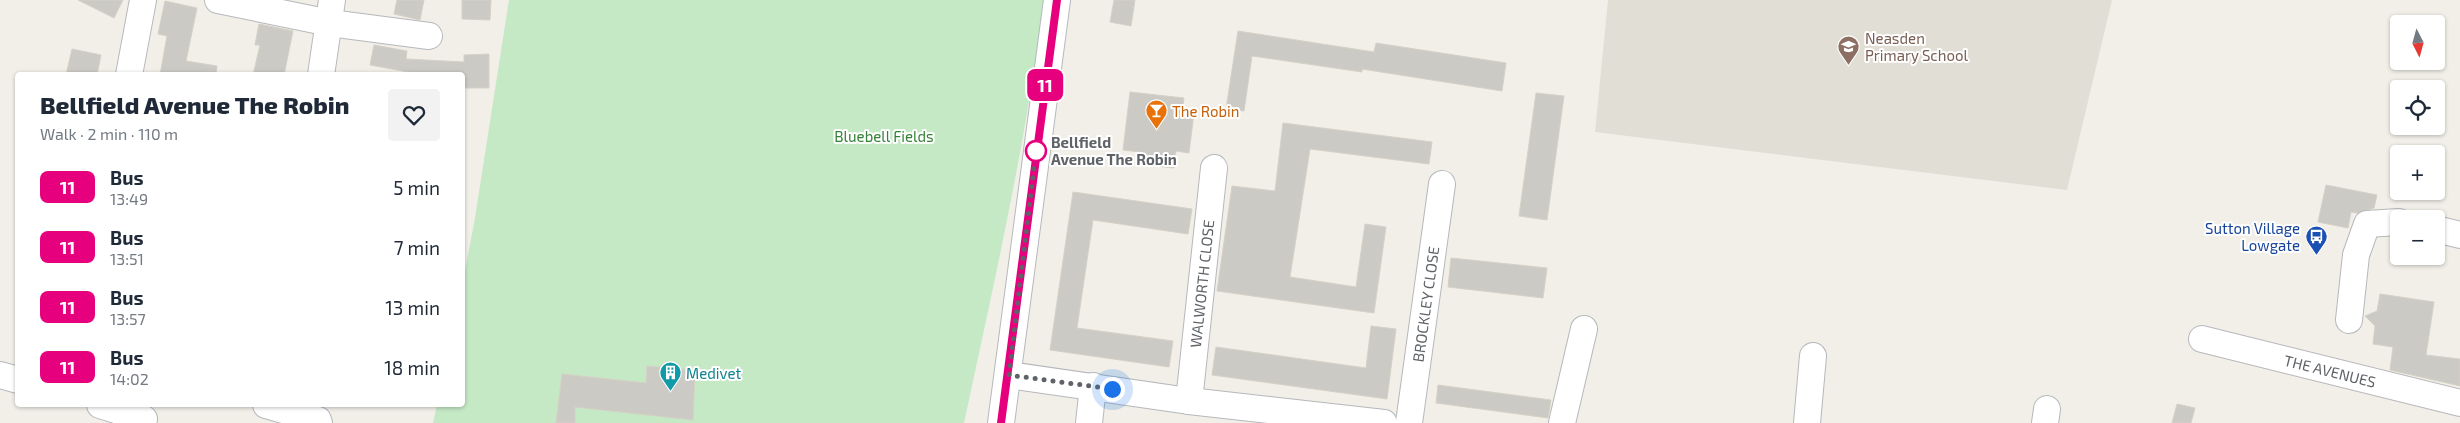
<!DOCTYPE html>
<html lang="en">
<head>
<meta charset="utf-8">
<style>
	body { margin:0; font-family:"Exo 2",sans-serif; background:#f2f2f3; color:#1f2937; height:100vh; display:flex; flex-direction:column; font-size:19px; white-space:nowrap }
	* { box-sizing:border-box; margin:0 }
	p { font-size:16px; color:#747a83 }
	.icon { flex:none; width:28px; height:28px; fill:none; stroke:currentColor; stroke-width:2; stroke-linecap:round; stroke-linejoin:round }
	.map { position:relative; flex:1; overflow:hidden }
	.details { position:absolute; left:15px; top:72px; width:450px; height:335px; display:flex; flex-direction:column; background:#fff; border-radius:5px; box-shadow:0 1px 4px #0004 }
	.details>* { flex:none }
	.badge { padding:0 10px; border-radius:8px; font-size:18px; line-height:32px }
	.needle { width:32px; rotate:174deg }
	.buttons { position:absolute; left:2390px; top:15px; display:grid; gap:10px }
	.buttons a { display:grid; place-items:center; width:55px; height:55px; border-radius:5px; background:#fff; box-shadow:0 1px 4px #0004; font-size:25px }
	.you { position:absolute; width:25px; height:25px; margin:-12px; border:4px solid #fff; border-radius:50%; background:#1a73e8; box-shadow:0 0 0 8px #1a73e833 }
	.map>.badge { position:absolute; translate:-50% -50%; box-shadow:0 0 0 2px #fff }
	.round { display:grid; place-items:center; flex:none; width:52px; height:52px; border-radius:5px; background:#f2f2f3 }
	.head { display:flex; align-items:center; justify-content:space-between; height:85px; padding:0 25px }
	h1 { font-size:24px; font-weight:800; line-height:38px }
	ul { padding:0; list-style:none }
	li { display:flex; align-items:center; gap:15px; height:60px; padding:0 25px }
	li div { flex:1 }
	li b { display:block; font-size:19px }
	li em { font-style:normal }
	li .badge { min-width:55px; font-weight:700; text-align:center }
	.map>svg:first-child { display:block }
	.education { fill:#e1ded6 }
	.green { fill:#c5e8c5 }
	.building { fill:#cccac5; stroke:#d6d1c6 }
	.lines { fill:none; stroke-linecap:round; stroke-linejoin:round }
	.minor-casing { stroke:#b5b8bc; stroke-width:28 }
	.minor { stroke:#fff; stroke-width:26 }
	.line-casing { stroke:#fff; stroke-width:11 }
	.line { stroke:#e6007e; stroke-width:8 }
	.walk { stroke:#5f6368; stroke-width:5; stroke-dasharray:0 9 }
	.stop-dot { fill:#fff; stroke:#e6007e; stroke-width:2.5 }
	.labels { text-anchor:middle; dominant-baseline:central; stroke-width:4; stroke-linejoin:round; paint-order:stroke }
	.education-label { font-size:15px; fill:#785e54; stroke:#fff; text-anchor:start }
	.food-label { font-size:15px; fill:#c56008; stroke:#fff; text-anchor:start }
	.park-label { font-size:15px; fill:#348238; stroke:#fff }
	.stop-label { font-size:15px; font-weight:bold; fill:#5f6368; stroke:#fff; text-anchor:start }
	.transit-label { font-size:15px; fill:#164399; stroke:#fff; text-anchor:end }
	.street-label { font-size:15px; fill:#5f6368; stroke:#fff }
	.culture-label { font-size:15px; fill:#0d838f; stroke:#fff; text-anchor:start }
</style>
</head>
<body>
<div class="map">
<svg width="2460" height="423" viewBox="0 0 2460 423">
	<rect width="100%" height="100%" fill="#f1efe8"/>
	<path class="education" d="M1608,0H2112L2067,190L1595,132Z"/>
	<path class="green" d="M509,0H1044C1026,143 994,283 964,423H433L437,405H462L463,280L474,224Z"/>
	<g class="building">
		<path d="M78,0H123L114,18Z"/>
		<path d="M397,0H424L420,20L394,14Z"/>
		<path d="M462,0H491L490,20L462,19Z"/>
		<path d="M1114,0H1135L1131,26L1110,22Z"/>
		<path d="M165,1L197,8L186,61L217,66L216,75H160L167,36L158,34Z"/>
		<path d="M259,24L293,31L284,75H253L260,45H255Z"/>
		<path d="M1238,31L1374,52L1376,43L1506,63L1502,91L1362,69V72L1252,56L1244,111L1226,109Z"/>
		<path d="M374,45L407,51L406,59L464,62V55L489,54V88H464V75H425L370,65Z"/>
		<path d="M72,49L101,55L97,75H66Z"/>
		<path d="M1130,92L1184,98L1182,112L1194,113L1189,153L1176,151L1174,168L1138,164L1140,152L1123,150Z"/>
		<path d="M1536,93L1564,96L1547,220L1519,216Z"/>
		<path d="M1283,123L1432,142L1429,164L1310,149L1290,277L1356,287L1365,224L1386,227L1374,313L1217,291L1232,186L1275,191Z"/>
		<path d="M2326,185L2377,195L2374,208L2357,213L2351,212L2348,228L2318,222Z"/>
		<path d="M1073,192L1192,209L1188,234L1093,220L1077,328L1173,341L1169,367L1050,350Z"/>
		<path d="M1451,258L1547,268L1543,298L1448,287Z"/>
		<path d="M2380,294L2434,302L2426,355L2460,359V386L2390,370L2393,347L2373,344L2375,326L2365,316L2377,311Z"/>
		<path d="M1371,326L1396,329L1387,399L1212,375L1216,347L1366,368Z"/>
		<path d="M647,366L695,370L693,420L575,407V423H556L562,374L646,383Z"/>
		<path d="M1438,385L1551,400L1548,418L1436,403Z"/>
		<path d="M2177,404L2195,408L2191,423H2172Z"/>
	</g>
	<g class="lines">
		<defs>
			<g id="minor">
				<path d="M218,0L330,23L429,36"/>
				<path d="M129,75L143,0"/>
				<path d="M321,75L332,0"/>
				<path d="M2436,229L2460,235"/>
				<path d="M2349,320L2356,255L2367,224L2399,222"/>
				<path id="s1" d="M2202,339L2460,403"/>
				<path d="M0,375L18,380"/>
				<path d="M1009,375L1189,401L1384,423"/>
				<path id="s2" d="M1189,401L1214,168"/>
				<path d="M100,405L144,419"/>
				<path d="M266,405L318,420L319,423"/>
				<path d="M1001,423L1057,0"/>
				<path d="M1089,423L1093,386"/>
				<path id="s3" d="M1409,423L1442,184"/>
				<path d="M1562,423L1584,329"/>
				<path d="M1807,423L1813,356"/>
				<path d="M2045,423L2047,409"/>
			</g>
		</defs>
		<use href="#minor" class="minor-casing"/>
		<use href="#minor" class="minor"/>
	</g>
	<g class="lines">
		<defs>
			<path id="line" d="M1001,423L1057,0"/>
		</defs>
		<use href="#line" class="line-casing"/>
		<use href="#line" class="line"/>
		<path class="walk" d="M1036,151L1009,375L1112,389"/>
	</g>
	<defs>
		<symbol id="school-pin" viewBox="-11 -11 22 30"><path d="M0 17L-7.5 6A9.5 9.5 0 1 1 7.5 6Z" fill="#8d6e63" stroke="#fff"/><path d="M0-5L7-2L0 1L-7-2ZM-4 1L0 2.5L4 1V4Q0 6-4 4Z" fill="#fff"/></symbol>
		<symbol id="bar-pin" viewBox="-11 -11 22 30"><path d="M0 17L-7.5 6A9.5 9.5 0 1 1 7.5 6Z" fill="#e8710a" stroke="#fff"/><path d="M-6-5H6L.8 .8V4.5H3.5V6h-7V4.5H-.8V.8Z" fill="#fff"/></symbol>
		<symbol id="bus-pin" viewBox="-11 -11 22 30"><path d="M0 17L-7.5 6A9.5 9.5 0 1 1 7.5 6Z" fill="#1a4fb4" stroke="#fff"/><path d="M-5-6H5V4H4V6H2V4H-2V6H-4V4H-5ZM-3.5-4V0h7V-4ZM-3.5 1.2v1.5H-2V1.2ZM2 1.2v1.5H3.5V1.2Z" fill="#fff"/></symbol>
		<symbol id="building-pin" viewBox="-11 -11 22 30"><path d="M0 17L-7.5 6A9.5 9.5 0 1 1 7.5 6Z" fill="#0f9aa8" stroke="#fff"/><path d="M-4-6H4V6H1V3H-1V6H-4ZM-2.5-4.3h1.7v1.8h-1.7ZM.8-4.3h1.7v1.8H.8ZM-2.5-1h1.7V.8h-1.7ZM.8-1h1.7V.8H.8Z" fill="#fff"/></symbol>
	</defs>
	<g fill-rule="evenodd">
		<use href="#school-pin" x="1836" y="34" width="25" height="34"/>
		<use href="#bar-pin" x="1144" y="98" width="25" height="34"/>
		<use href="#bus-pin" x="2304" y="224" width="25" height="34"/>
		<use href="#building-pin" x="658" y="360" width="25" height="34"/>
	</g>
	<circle class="stop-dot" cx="1036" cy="151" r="10"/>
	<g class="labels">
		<g class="education-label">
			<text x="1865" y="38">Neasden<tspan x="1865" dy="17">Primary School</tspan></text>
		</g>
		<g class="food-label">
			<text x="1172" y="111">The Robin</text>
		</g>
		<g class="park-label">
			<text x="884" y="136">Bluebell Fields</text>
		</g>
		<g class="stop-label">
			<text x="1051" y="142">Bellfield<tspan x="1051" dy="17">Avenue The Robin</tspan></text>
		</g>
		<g class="transit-label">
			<text x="2300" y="228">Sutton Village<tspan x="2300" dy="17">Lowgate</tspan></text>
		</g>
		<g class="street-label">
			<text stroke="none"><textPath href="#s2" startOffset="118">WALWORTH CLOSE</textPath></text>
			<text stroke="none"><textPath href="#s3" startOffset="120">BROCKLEY CLOSE</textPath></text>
			<text stroke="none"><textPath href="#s1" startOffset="132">THE AVENUES</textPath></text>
		</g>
		<g class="culture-label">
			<text x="686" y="373">Medivet</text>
		</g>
	</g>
</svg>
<div class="buttons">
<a><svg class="needle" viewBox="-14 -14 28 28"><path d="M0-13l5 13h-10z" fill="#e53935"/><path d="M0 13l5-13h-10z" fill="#747a83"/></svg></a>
<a><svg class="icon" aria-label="locate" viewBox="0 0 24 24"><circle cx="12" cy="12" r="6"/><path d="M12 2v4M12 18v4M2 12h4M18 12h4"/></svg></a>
<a>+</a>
<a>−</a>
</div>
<div class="you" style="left:1112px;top:389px"></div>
<b class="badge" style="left:1045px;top:85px;background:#e6007e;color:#fff">11</b>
<section class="details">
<div class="head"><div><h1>Bellfield Avenue The Robin</h1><p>Walk · 2 min · 110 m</p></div><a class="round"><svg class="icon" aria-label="heart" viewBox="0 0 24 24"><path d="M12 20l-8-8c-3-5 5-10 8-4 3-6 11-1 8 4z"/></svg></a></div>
<ul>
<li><span class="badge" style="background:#e6007e;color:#fff">11</span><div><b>Bus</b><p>13:49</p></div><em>5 min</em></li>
<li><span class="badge" style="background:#e6007e;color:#fff">11</span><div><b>Bus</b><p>13:51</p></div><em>7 min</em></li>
<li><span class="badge" style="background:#e6007e;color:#fff">11</span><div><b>Bus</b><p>13:57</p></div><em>13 min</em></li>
<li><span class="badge" style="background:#e6007e;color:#fff">11</span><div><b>Bus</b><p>14:02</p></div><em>18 min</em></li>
</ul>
</section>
</div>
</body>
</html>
